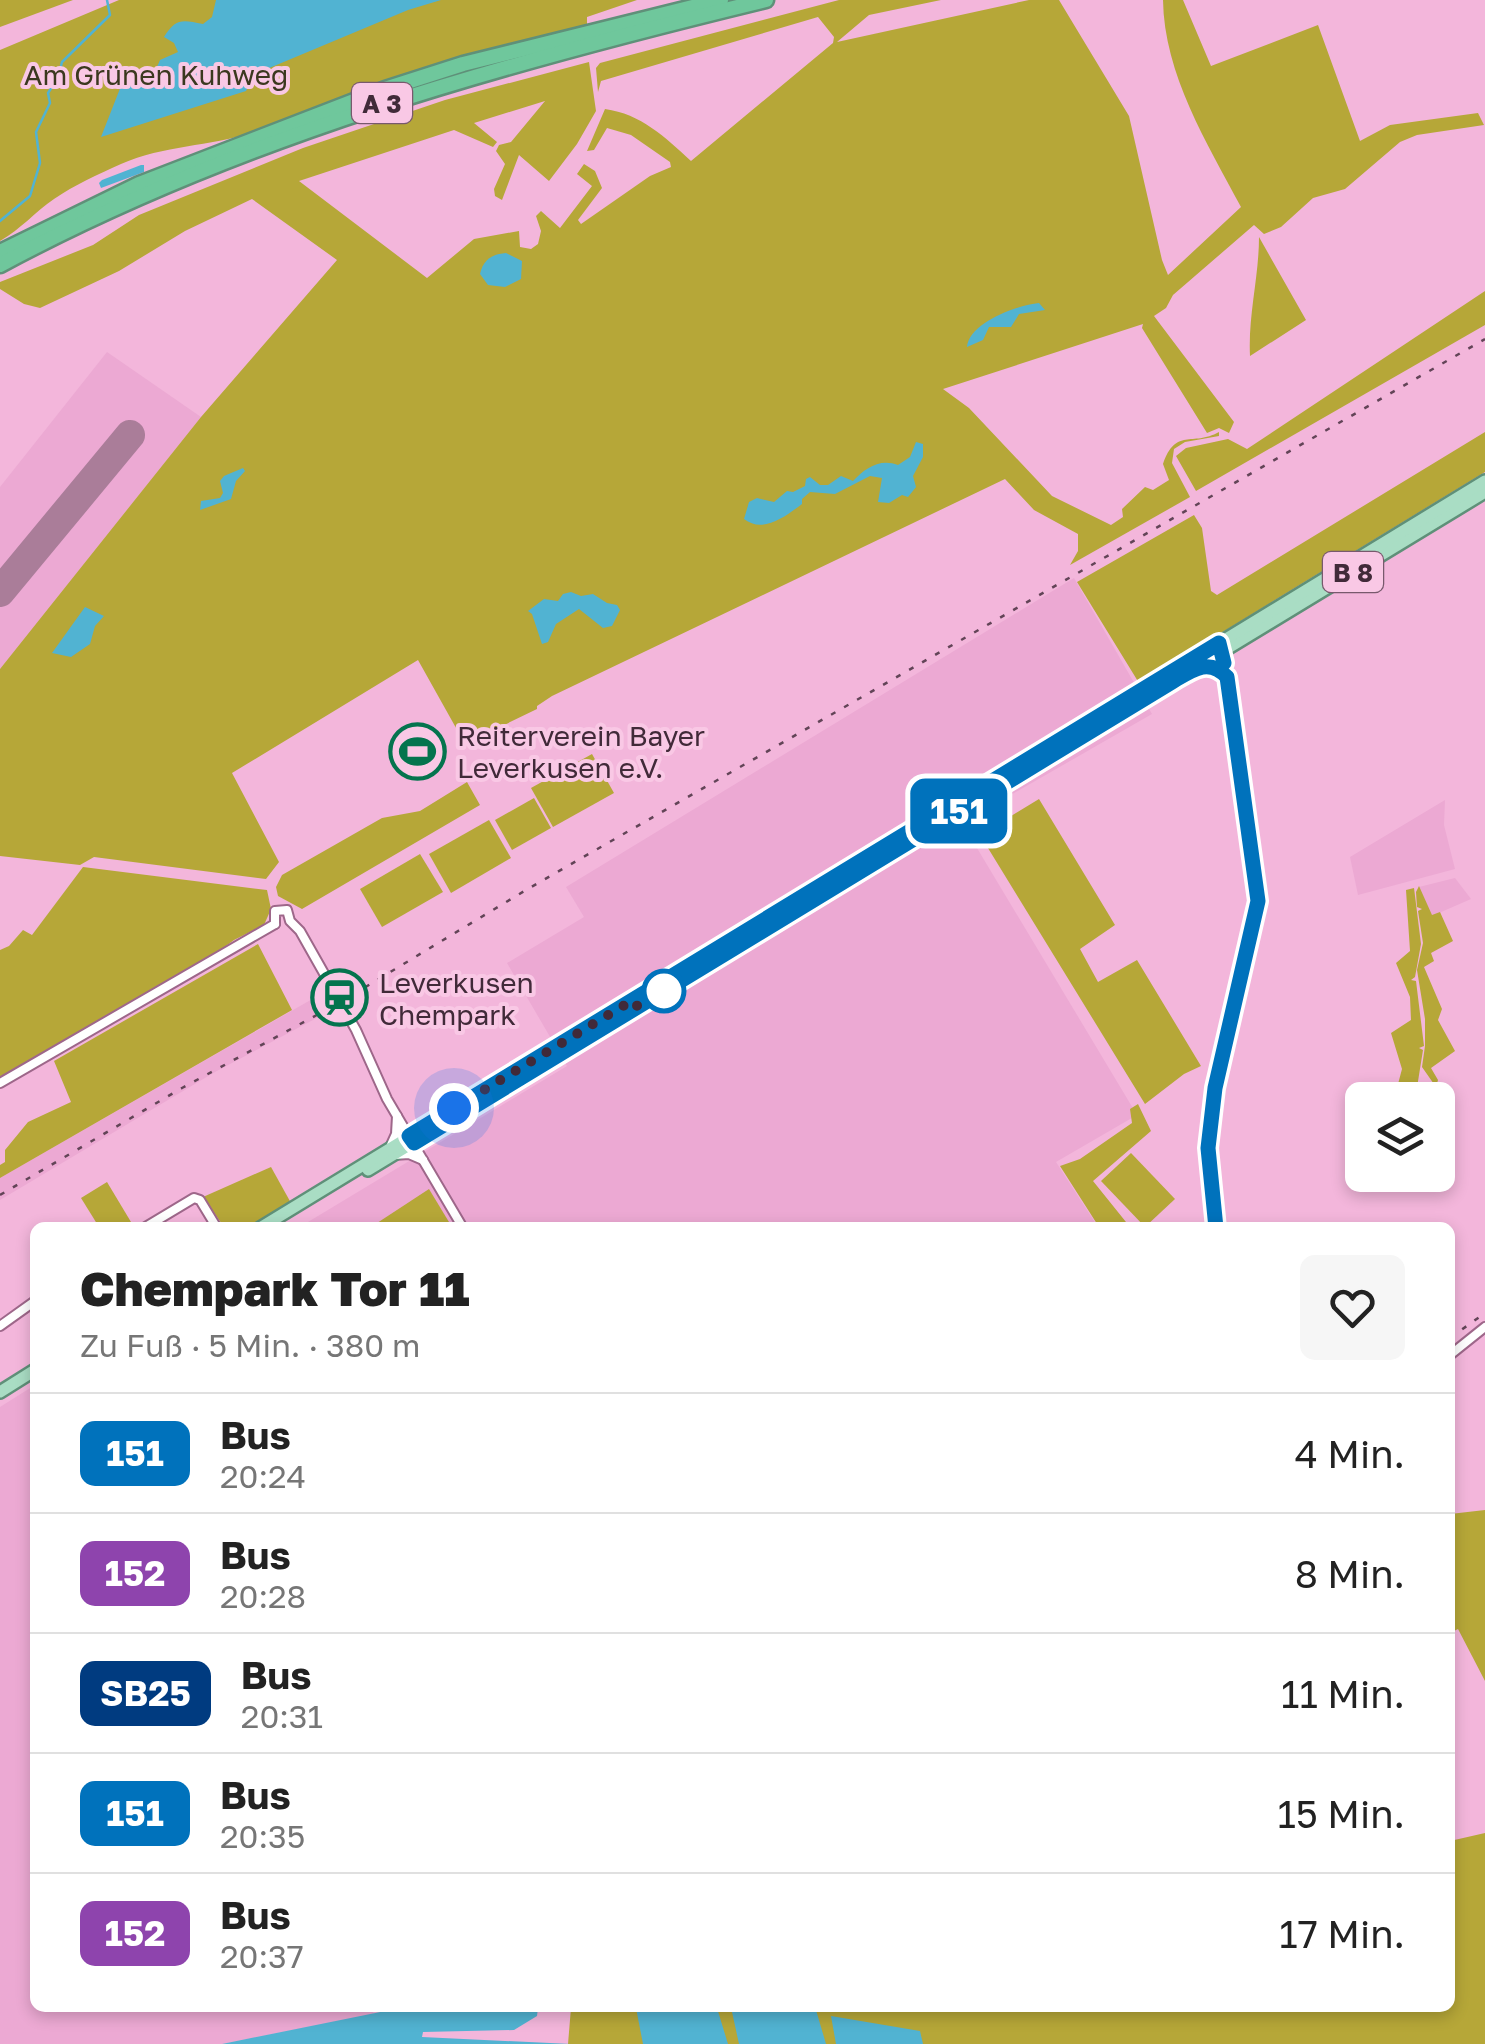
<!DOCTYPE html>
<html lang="de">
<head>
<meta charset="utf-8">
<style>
	body { margin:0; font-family:"Golos Text",sans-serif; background:#f6f6f6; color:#222; height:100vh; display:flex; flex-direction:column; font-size:38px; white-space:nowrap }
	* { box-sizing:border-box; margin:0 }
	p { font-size:32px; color:#767676 }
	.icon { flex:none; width:55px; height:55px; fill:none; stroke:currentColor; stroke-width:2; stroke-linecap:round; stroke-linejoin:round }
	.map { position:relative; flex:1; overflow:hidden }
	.drawer { position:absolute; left:30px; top:1222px; width:1425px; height:790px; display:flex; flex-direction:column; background:#fff; border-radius:15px; box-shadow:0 5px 15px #0003 }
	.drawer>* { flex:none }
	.badge { padding:0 20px; border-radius:15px; font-size:35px; line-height:65px }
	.buttons { position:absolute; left:1345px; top:1082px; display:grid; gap:20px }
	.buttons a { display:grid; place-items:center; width:110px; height:110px; border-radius:15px; background:#fff; box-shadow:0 5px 15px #0003; font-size:50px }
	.you { position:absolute; width:50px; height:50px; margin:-25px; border:8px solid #fff; border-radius:50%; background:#1a73e8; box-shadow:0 0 0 15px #1a73e833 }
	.map>.badge { position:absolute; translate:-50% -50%; box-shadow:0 0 0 5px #fff }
	.round { display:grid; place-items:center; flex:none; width:105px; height:105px; border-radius:15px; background:#f6f6f6 }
	.summary { display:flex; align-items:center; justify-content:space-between; height:170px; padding:0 50px }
	h1 { font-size:48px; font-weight:800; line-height:75px }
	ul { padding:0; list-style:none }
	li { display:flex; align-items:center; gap:30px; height:120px; padding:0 50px; border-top:2px solid #e0e0e0 }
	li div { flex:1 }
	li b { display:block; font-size:38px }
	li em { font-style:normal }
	li .badge { min-width:110px; font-weight:700; text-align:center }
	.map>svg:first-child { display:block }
	.built { fill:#eca9d3 }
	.green { fill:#b6a738 }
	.water { fill:#51b3d2 }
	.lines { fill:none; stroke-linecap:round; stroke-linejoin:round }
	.stream { stroke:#51b3d2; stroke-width:2.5 }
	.runway { stroke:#aa7d99; stroke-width:30 }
	.tertiary-casing { stroke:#9e678a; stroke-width:12 }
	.primary-casing { stroke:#5f9079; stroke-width:16 }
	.motorway-casing { stroke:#5f9079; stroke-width:19 }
	.tertiary { stroke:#fff; stroke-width:8 }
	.primary { stroke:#a9ddc4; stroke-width:11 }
	.motorway { stroke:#6fc79c; stroke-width:14 }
	.rail { stroke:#624457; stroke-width:2.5; stroke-dasharray:5 10; stroke-linecap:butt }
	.line-casing { stroke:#fff; stroke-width:22 }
	.line { stroke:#0072bc; stroke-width:15 }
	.walk { stroke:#412a39; stroke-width:10; stroke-dasharray:0 18 }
	.stop-dot { fill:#fff; stroke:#0072bc; stroke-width:5 }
	.labels { text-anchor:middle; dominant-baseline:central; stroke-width:8; stroke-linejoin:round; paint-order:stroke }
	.shield { fill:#f9c8e5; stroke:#78596d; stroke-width:2.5 }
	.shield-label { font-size:25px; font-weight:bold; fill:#412a39 }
	.park-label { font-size:28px; fill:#3b381f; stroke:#f9c8e5 }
	.poi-label { font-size:28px; fill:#412a39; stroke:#f9c8e5; text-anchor:start }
</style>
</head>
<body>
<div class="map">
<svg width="1485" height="2044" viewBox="0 0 1485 2044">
	<rect width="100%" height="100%" fill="#f3b6db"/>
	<g class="built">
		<path d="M107,352L201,417L0,669V487Z"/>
		<path d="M1074,578L1152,714L962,823L1137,1115L1056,1162L1098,1227L298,1228L567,1066L507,963L584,917L566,887Z"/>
		<path d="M1445,800L1444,825L1455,869L1358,895L1350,857Z"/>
		<path d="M1455,878L1471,899L1432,916L1419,887Z"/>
		<path d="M321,994L330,1011L215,1072L0,1200V1178Z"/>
		<path d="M35,1385V2008H370L374,2014L222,2044H0V1407Z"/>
	</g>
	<g class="green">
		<path d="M0,0H73L0,27Z"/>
		<path d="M119,0H637L587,17V27C473,55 364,94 253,132C209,147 164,145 121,164C99,174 74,185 54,199C35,212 21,229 0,241V50Z"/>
		<path d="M839,0H941L869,15L837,42L1029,0H1059L1129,116L1162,260L1168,275L1241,207C1207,143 1164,74 1163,0H1183L1211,66L1318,25L1360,141L1390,125L1478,113L1484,125L1417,135L1400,142L1345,189L1313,198L1281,227L1264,234L1254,225L1173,295L1166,308L1154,316L1234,422L1229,433L1219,428L1207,433L1142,328L1143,324L943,389L969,408L1052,496L1111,525L1123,517L1122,509L1145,487L1153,490L1169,480L1163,464C1176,427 1192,447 1219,432V436L1185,442L1174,449L1172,463L1190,497L1070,565L1078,551V534L1034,510L1005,479L552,696L537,706V709L465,744L418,660L232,773L279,862L266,879L94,857L80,865L0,856V669L201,417L337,260L252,199L185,231L119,271L40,308L24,304L0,289V282L93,245L139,215L303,148L445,100L589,62L596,111L577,144L549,181L519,155L502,200L495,196L494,189L505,164L496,151L499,145L511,142L545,101L474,123L497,142L493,147L454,130L299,181L427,278L474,239L519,231L520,247L531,249L538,244L541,231L536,216L541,211L560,228L592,186L577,174L584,164L595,171L602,188L578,220L581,224L650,176L671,167L670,162L631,135L607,128L594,150L587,151L605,109C641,114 665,137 691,161L833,43L834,37L818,17L601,81L598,92L596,68L600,63Z"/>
		<path d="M1259,237L1306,320L1250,356C1248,315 1259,277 1259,237Z"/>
		<path d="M1485,291V325L1196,491L1176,456L1186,448L1228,439L1247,449Z"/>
		<path d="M1485,432V472L1139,683L1077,582L1194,515L1202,528L1211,591L1217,595Z"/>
		<path d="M592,754L614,793L553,827L531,788Z"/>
		<path d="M467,782L480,805L302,909L278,896L276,887L282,875L382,818L420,811Z"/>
		<path d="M534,798L551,828L512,850L495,820Z"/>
		<path d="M1039,799L1115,925L1080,949L1098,982L1137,960L1201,1066L1184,1074L1145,1104L980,835Z"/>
		<path d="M489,820L511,858L451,893L429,854Z"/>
		<path d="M420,854L443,892L382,927L360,889Z"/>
		<path d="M83,867L267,890L271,909L264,925L234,940L218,952L0,1079V950L9,946L23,930L32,935Z"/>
		<path d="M1419,886L1432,915L1440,912L1453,941L1431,953L1434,961L1424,967L1442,1009L1438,1020L1455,1051L1431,1068L1438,1080L1436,1087L1422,1067L1425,1046V1019L1417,970L1423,943L1418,911L1422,909L1417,907L1416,892Z"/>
		<path d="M1414,888L1421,944L1415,977L1411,980L1416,981L1424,1046L1419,1048L1423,1050L1415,1100H1383L1380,1095L1398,1084L1402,1069L1391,1033L1411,1020L1410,997L1396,963L1410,951L1406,890Z"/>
		<path d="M258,944L292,1010L0,1178V1165L5,1162V1150L28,1122L71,1102L54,1061Z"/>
		<path d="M1138,1104L1151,1131L1093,1181L1130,1227H1099L1060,1166L1080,1159L1132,1123L1130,1109Z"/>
		<path d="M1131,1153L1175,1199L1145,1227L1101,1181Z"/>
		<path d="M271,1167L291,1203L250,1227H224L203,1197Z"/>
		<path d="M107,1182L134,1227H99L81,1198Z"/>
		<path d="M429,1189L452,1227H371Z"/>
		<path d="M1485,1510V1681L1458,1629L1450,1633V1514Z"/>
		<path d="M1485,1833V2044H568L571,2008H1450V1841Z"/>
	</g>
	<g class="water">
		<path d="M216,0H441L408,10L255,74L246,91L101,137L121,86C139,85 154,77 160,60L178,52L174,43L164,37C176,18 182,20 203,24L212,17Z"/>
		<path d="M141,165H144V172L101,188L99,183L102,180Z"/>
		<path d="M506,253L522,261L521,279L505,287L488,285L480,274C483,260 492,254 506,253Z"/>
		<path d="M1039,303L1045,310L1019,314L1011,327H989L983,340L967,347C969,323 1017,305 1039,303Z"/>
		<path d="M916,442L923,444V457L913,476L916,487L908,497L902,495L889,503L878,502L882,478L870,476L835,494L810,492L802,499V504C786,516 763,534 744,519L749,502L757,498L774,502L787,491L793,492L805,486L806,479L810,477L820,485H828L841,476L853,481C865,468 880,458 898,465L910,457Z"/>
		<path d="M243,468L245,471L236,481L231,499L200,510L201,501L220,498L223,493L220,481L224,476Z"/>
		<path d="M571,592L581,596L593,594L607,603L617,605L620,610L612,626L603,628L579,609L556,624L548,642L542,644L532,614L528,611L544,599L558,601L563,594Z"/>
		<path d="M85,607L104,616L95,626L90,644L71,657L52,653Z"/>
		<path d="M400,2008H538L537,2016L514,2030L423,2032L422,2037L571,2044H222Z"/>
		<path d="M636,2008H717L728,2044H643Z"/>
		<path d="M740,2008L816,2010L826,2044H739L732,2012Z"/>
		<path d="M831,2016L920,2031L923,2044H836Z"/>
	</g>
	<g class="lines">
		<path class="stream" d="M0,221L30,196L40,163L36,132L50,103L48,93L58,78L62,62L110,15L107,0"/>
		<path class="runway" d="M0,592L130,435"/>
		<defs>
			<g id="tertiary">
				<path d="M275,924V911L287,910L290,921L300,931L356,1030L387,1099L463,1228"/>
				<path d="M0,1083L275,924"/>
				<path d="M391,1145L396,1134L397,1116"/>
				<path d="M394,1155L409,1154L423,1160"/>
				<path d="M144,1228L194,1198L200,1200L217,1228"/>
				<path d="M1216,1228L1208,1148L1215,1088L1258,901L1230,693L1221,651"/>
				<path d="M0,1326L35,1301"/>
				<path d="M1450,1355L1485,1327"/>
			</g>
			<g id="primary">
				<path d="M894,851L1485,492"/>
				<path d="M368,1170L852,876"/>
				<path d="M260,1228L1485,481"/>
				<path d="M0,1392L35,1370"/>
			</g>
			<g id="motorway">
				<path d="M0,252L139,184L385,89L463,64L721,0"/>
				<path d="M0,265C241,136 502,64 766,0"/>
			</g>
		</defs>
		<use href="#tertiary" class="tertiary-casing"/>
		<use href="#primary" class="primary-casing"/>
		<use href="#motorway" class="motorway-casing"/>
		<use href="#tertiary" class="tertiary"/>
		<use href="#primary" class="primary"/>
		<use href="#motorway" class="motorway"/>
		<g class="rail">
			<path d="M0,1195L182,1088L339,1003L526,890L1485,339"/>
			<path d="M1450,1338L1485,1313"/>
		</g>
	</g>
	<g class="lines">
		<defs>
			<path id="line" d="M1216,1228L1208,1148L1215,1088L1258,901L1227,677C1209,657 1192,670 1172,682L414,1143L409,1136L1219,643L1224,663"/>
		</defs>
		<use href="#line" class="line-casing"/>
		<use href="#line" class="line"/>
		<path class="walk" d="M454,1108L633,1000L638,1007L664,991"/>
	</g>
	<defs>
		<symbol id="stadium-ring" viewBox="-11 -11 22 22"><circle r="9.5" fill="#f9c8e5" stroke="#04744e" stroke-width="1.5"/><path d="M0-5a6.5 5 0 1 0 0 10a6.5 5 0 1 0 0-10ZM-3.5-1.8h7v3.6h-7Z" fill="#04744e"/></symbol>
		<symbol id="station-ring" viewBox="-11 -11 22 22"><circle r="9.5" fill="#f9c8e5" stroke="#04744e" stroke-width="1.5"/><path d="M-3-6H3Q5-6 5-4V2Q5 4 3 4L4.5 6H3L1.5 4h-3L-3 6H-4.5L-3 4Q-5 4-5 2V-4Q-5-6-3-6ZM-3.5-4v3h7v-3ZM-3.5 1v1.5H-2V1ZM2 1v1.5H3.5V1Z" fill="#04744e"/></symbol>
	</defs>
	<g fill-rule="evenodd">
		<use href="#stadium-ring" x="386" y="720" width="63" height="63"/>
		<use href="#station-ring" x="308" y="966" width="63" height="63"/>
	</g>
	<circle class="stop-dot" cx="664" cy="991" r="20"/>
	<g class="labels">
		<g class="shield">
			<rect x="352" y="83" width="60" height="40" rx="8"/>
			<rect x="1323" y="552" width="60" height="40" rx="8"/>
		</g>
		<g class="shield-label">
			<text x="382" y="103">A 3</text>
			<text x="1353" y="572">B 8</text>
		</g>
		<g class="park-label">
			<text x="156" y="74">Am Grünen Kuhweg</text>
		</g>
		<g class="poi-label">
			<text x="457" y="735">Reiterverein Bayer<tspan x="457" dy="32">Leverkusen e.V.</tspan></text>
			<text x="379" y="982">Leverkusen<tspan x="379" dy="32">Chempark</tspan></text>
		</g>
	</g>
</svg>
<div class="buttons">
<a><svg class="icon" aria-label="layers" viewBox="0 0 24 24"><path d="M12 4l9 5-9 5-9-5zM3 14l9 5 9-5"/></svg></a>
</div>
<div class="you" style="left:454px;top:1108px"></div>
<b class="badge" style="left:959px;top:811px;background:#0072bc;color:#fff">151</b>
<section class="drawer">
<div class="summary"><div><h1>Chempark Tor 11</h1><p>Zu Fuß · 5 Min. · 380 m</p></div><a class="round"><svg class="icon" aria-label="heart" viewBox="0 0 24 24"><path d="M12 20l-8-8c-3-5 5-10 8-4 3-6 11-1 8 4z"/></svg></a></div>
<ul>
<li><span class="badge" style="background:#0072bc;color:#fff">151</span><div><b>Bus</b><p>20:24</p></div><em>4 Min.</em></li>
<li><span class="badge" style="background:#8e44ad;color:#fff">152</span><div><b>Bus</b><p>20:28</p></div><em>8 Min.</em></li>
<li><span class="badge" style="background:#003b80;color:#fff">SB25</span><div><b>Bus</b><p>20:31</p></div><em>11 Min.</em></li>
<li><span class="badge" style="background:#0072bc;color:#fff">151</span><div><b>Bus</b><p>20:35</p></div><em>15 Min.</em></li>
<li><span class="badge" style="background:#8e44ad;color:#fff">152</span><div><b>Bus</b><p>20:37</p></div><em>17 Min.</em></li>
</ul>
</section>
</div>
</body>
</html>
